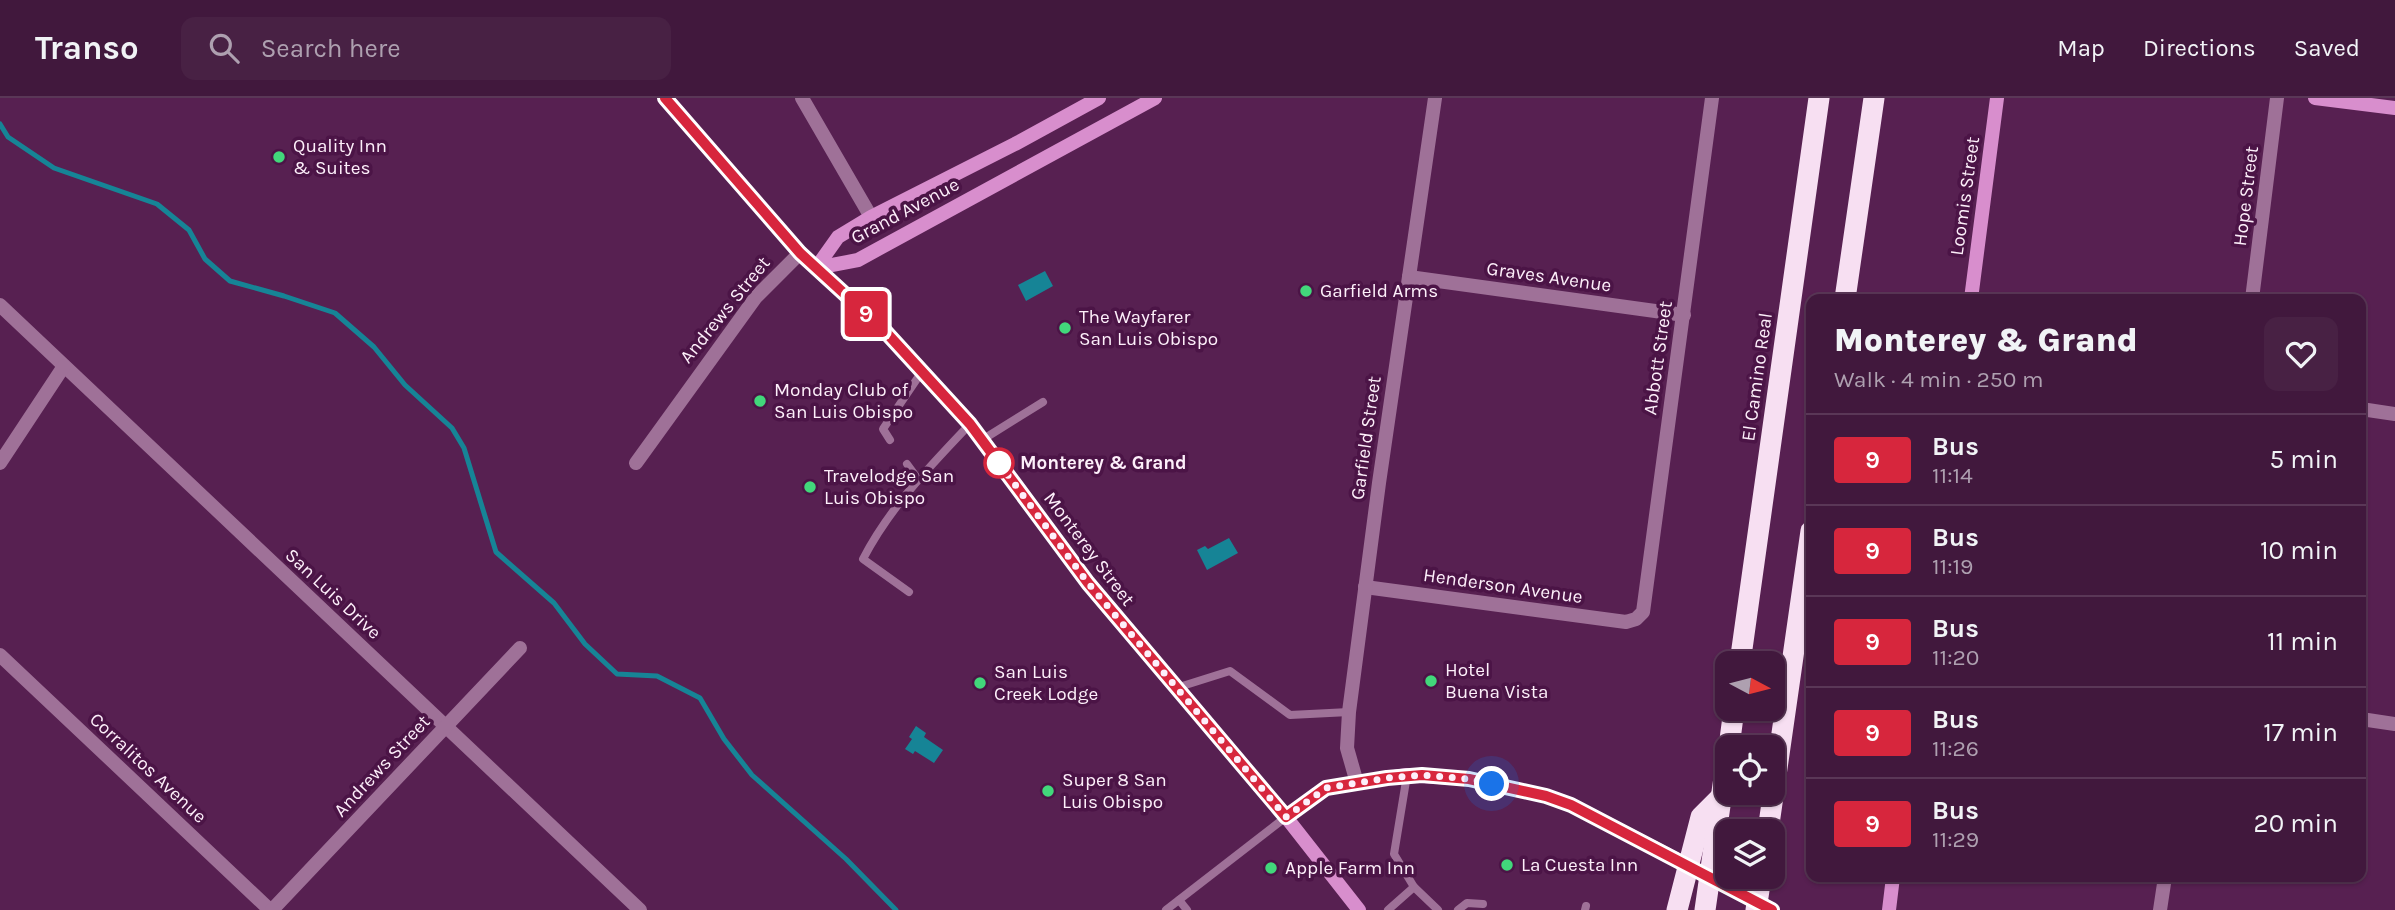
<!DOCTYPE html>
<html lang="en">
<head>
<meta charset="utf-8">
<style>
	body { margin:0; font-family:Karla,sans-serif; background:#482144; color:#f1f3f6; height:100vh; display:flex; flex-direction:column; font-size:26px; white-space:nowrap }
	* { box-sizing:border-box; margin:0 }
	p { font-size:23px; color:#aea0b0 }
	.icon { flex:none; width:38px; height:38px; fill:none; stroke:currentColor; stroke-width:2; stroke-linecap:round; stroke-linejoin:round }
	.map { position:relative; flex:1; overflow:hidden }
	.panel { position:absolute; left:1806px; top:196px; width:560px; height:588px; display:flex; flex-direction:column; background:#41183d; border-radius:14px; box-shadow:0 2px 5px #0004,0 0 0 2px #5a3757 }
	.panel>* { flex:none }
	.badge { padding:0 14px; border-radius:5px; font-size:24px; line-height:46px }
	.needle { width:46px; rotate:97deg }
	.fabs { position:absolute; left:1715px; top:553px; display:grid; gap:14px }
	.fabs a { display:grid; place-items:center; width:70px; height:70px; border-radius:14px; background:#41183d; box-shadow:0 2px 5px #0004,0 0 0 2px #5a3757; font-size:35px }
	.you { position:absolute; width:35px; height:35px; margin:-18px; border:5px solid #fff; border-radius:50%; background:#1a73e8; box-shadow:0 0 0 10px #1a73e833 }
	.map>.badge { position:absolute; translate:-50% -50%; box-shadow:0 0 0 4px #fff }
	.round { display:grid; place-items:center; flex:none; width:74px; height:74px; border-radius:14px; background:#482144 }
	.head { display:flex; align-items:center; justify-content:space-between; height:119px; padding:0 28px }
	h1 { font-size:33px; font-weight:800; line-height:52px }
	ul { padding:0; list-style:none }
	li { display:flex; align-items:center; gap:21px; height:91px; padding:0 28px; border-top:2px solid #5a3757 }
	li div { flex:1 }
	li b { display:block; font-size:26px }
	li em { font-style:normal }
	li .badge { min-width:77px; font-weight:700; text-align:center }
	header { display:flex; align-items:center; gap:42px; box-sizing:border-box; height:98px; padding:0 35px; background:#41183d; border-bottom:2px solid #5a3757 }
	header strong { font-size:33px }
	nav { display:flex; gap:38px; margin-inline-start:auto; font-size:24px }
	.search { width:490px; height:63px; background:#482144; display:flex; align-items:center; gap:18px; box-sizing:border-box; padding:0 24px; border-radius:14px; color:#aea0b0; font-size:26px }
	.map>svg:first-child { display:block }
	.water { fill:#168496 }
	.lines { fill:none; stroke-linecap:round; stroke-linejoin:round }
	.stream { stroke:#168496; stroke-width:5 }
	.lane { stroke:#9f7198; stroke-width:8 }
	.street { stroke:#9f7198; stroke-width:14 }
	.secondary { stroke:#d88ecd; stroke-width:14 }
	.highway { stroke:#f7dff2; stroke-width:21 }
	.secondary-bridge { stroke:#d88ecd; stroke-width:14 }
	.line-casing { stroke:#fff; stroke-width:16 }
	.line { stroke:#d7263d; stroke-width:10 }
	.walk { stroke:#fdeffa; stroke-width:7; stroke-dasharray:0 12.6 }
	.poi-dot { fill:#42d77b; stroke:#4b1446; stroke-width:2.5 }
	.stop-dot { fill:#fff; stroke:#d7263d; stroke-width:3.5 }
	.labels { text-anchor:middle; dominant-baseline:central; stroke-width:7; stroke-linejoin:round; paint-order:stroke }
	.poi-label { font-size:19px; fill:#fdeffa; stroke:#4b1446; text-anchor:start }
	.street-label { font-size:19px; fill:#fdeffa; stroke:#4b1446 }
	.stop-label { font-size:19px; font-weight:bold; fill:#fdeffa; stroke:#4b1446; text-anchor:start }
</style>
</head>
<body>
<header>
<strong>Transo</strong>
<div class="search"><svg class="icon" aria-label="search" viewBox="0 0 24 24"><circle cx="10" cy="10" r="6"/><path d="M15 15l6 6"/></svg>Search here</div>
<nav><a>Map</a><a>Directions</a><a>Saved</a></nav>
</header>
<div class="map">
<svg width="2395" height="812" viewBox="0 0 2395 812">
	<rect width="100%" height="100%" fill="#572051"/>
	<g class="water">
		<path d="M1045,173L1053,188L1026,203L1018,187Z"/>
		<path d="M1229,440L1238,455L1207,472L1197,452L1205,448L1208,451Z"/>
		<path d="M916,628L926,635L924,639L943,652L934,665L915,653L913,656L905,651L912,641L909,639Z"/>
	</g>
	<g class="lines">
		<path class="stream" d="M0,26L8,39L54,70L157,106L189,132L205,161L230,183L284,198L335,215L374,249L405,287L452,330L464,350L496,454L554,505L585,546L617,576L657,578L700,600L724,641L752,677L846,761L896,812"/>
		<g class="lane">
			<path d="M890,342L883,331L923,272"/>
			<path d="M982,342L1043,304"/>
			<path d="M907,366L918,381"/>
			<path d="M909,494L863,461C890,409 930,368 970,326"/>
			<path d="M1176,590L1230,573L1290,617L1349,614"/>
			<path d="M1414,789L1438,812"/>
			<path d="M1179,802L1187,812"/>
			<path d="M1166,812L1286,719"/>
			<path d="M1388,812L1414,789L1394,756L1407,677"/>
			<path d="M1458,812L1467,805L1483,806"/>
			<path d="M1585,812L1586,808"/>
		</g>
		<g class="street">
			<path d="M802,0L871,119"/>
			<path d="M1409,179L1684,217"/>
			<path d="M2252,201L2277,0"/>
			<path d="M0,207L640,812"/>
			<path d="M2361,311L2395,316"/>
			<path d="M0,365L64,268"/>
			<path d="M636,365L756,199L800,155"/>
			<path d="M1365,489L1626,524L1636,521L1643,514L1712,0"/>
			<path d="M0,557L270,812"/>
			<path d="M2361,621L2395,626"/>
			<path d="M1357,685L1347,650L1349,614L1379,385L1435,0"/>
			<path d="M272,812L520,550"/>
			<path d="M2160,812L2165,779"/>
		</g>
		<g class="secondary">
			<path d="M665,0L800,155L883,231L970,326L1088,485L1286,719L1359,812"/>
			<path d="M2315,0L2395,10"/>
			<path d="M816,170L858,162L1155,0"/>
			<path d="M816,170L838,139L871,119L1015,46L1099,0"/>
			<path d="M1971,201L1997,0"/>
			<path d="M1286,719L1326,690L1407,677L1469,681L1546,698L1571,707L1666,756"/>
			<path d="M1889,812L1893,779"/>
		</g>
		<g class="highway">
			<path d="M1845,201L1874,0"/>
			<path d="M1740,565L1819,0"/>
			<path d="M1729,649L1734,611"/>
			<path d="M1768,733L1811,433"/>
			<path d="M1677,812L1701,719L1722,698"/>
			<path d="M1705,812L1727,659"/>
			<path d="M1756,812L1761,779"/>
		</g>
		<path class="secondary-bridge" d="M1666,756L1772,812"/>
	</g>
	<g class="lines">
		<defs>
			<path id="line" d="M665,0L800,155L883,231L970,326L1088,485L1286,719L1326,690L1387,680L1422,677L1469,681L1546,698L1571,707L1772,812"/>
		</defs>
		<use href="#line" class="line-casing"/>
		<use href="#line" class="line"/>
		<path class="walk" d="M999,365L996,361L1088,485L1286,719L1326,690L1387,680L1422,677L1469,681L1492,686"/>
	</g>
	<g class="poi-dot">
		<circle cx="279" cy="59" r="7"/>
		<circle cx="1306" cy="193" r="7"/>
		<circle cx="1065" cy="230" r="7"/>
		<circle cx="760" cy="303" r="7"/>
		<circle cx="810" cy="389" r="7"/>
		<circle cx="1431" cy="583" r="7"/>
		<circle cx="980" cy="585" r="7"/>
		<circle cx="1048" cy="693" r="7"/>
		<circle cx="1507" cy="767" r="7"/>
		<circle cx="1271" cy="770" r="7"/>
	</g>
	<circle class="stop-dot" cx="999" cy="365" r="14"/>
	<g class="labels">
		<g class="poi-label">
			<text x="293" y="48">Quality Inn<tspan x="293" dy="22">&amp; Suites</tspan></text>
			<text x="1320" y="193">Garfield Arms</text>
			<text x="1079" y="219">The Wayfarer<tspan x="1079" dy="22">San Luis Obispo</tspan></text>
			<text x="774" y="292">Monday Club of<tspan x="774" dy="22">San Luis Obispo</tspan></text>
			<text x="824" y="378">Travelodge San<tspan x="824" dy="22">Luis Obispo</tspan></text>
			<text x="1445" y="572">Hotel<tspan x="1445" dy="22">Buena Vista</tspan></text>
			<text x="994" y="574">San Luis<tspan x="994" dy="22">Creek Lodge</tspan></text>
			<text x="1062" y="682">Super 8 San<tspan x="1062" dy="22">Luis Obispo</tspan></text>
			<text x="1521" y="767">La Cuesta Inn</text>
			<text x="1285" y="770">Apple Farm Inn</text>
		</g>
		<g class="street-label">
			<text transform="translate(1965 98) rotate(-82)">Loomis Street</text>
			<text transform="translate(2246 98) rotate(-83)">Hope Street</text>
			<text transform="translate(905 113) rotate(-28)">Grand Avenue</text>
			<text transform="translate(1549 179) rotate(8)">Graves Avenue</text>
			<text transform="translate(725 212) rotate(-51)">Andrews Street</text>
			<text transform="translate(1658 260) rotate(-82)">Abbott Street</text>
			<text transform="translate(1757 279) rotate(-82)">El Camino Real</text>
			<text transform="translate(1366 340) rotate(-82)">Garfield Street</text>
			<text transform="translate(1089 451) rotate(53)">Monterey Street</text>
			<text transform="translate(1503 488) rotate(8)">Henderson Avenue</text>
			<text transform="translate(333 496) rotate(43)">San Luis Drive</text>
			<text transform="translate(382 668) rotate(-47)">Andrews Street</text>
			<text transform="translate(148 670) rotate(43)">Corralitos Avenue</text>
		</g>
		<g class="stop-label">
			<text x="1020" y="365">Monterey &amp; Grand</text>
		</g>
	</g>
</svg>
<div class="fabs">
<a><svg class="needle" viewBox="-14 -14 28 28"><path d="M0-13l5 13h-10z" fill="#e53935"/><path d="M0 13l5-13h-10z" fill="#aea0b0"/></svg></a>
<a><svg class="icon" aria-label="locate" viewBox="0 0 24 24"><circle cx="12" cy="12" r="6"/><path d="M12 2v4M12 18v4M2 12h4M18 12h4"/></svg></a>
<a><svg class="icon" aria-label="layers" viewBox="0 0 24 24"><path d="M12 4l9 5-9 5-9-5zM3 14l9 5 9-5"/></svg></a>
</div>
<div class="you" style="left:1492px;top:686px"></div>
<b class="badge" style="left:866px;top:216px;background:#d7263d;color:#fff">9</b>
<section class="panel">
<div class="head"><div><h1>Monterey &amp; Grand</h1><p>Walk · 4 min · 250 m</p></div><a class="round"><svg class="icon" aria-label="heart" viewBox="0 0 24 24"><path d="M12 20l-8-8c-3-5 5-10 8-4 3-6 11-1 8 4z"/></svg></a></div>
<ul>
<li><span class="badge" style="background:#d7263d;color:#fff">9</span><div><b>Bus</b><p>11:14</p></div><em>5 min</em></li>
<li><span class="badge" style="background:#d7263d;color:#fff">9</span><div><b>Bus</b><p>11:19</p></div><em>10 min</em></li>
<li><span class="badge" style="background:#d7263d;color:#fff">9</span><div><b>Bus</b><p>11:20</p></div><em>11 min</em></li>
<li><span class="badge" style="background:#d7263d;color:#fff">9</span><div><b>Bus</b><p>11:26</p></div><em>17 min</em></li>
<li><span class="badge" style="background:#d7263d;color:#fff">9</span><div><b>Bus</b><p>11:29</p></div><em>20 min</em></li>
</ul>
</section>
</div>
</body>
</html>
